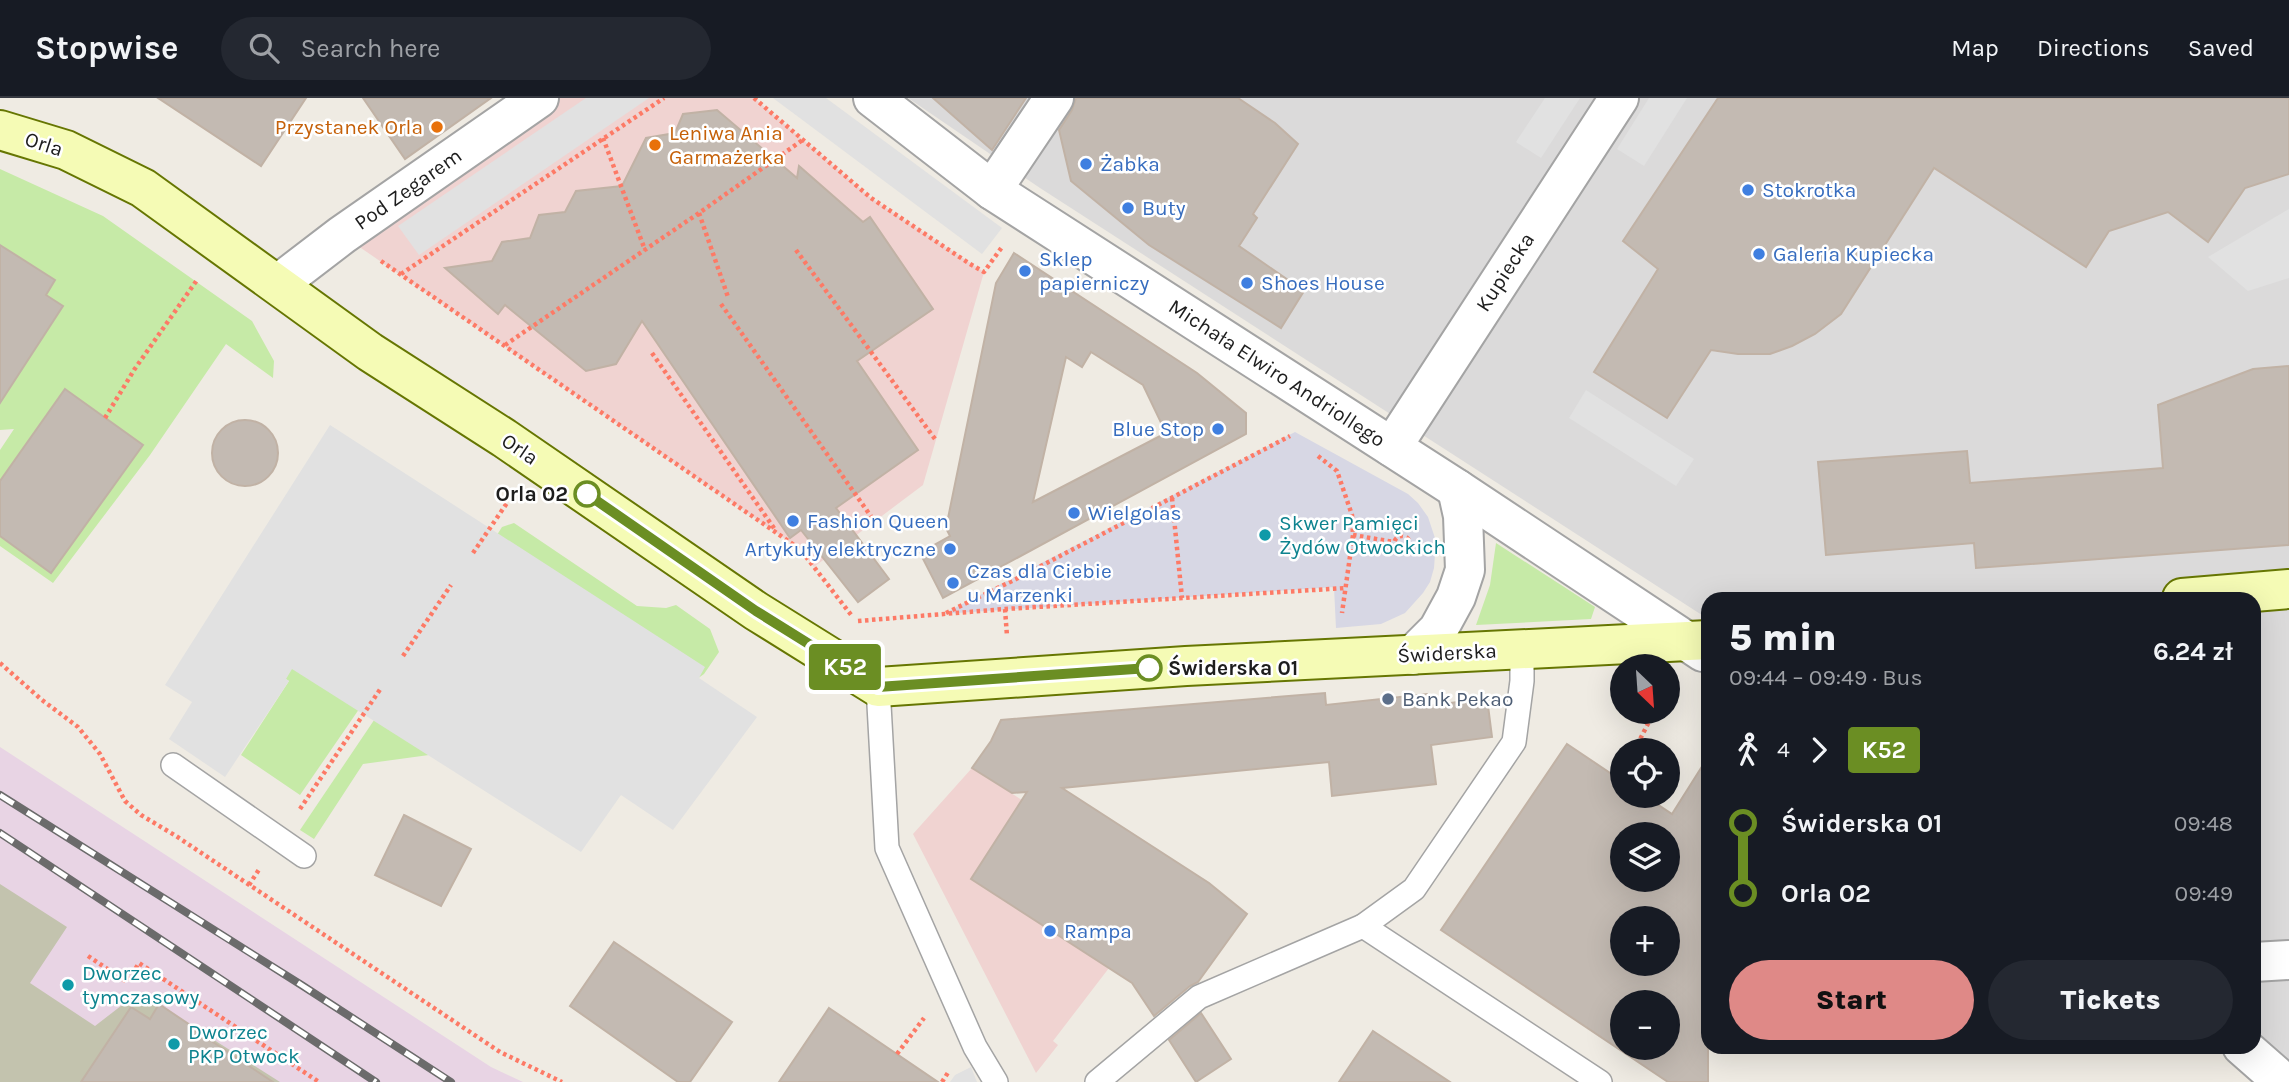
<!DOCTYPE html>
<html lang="en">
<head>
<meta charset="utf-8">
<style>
	body { margin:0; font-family:Karla,sans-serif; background:#242831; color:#f1f3f6; height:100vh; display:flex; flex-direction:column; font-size:26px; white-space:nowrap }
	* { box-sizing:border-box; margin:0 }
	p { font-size:23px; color:#9ea1a6 }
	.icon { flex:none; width:38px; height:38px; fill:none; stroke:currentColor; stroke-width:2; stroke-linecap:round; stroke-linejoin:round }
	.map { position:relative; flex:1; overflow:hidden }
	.side { position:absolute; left:1701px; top:494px; width:560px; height:462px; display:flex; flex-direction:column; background:#171b24; border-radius:21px; box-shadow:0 7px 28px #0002 }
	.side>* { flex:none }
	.badge { padding:0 14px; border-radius:5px; font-size:24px; line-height:46px }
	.needle { width:46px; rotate:155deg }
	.buttons { position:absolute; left:1610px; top:556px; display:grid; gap:14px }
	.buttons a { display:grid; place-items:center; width:70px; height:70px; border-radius:50%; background:#171b24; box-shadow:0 7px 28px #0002; font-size:35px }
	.map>.badge { position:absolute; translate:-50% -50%; box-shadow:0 0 0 4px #fff }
	.legs { display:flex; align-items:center; gap:10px; height:77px; padding:0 28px; font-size:23px }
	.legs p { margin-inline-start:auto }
	.headline { display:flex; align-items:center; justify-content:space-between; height:119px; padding:0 28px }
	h1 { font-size:38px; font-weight:800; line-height:52px }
	.action { display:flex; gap:14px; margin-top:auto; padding:14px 28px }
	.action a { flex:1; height:80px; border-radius:42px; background:#df8987; color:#111; font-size:28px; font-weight:800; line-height:80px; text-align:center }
	.action a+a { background:#242831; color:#f1f3f6 }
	ul { padding:0 28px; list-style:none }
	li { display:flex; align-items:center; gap:24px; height:70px; font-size:26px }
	li i { display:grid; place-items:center; width:10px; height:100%; margin:0 9px; background:currentColor }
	li i::after { content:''; width:18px; height:18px; margin:-9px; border:5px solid; border-radius:50%; background:#171b24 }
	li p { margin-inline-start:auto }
	li:first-child i { background:linear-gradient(#0000 50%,currentColor 0) }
	li:last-child i { background:linear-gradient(currentColor 50%,#0000 0) }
	header { display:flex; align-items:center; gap:42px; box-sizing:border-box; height:98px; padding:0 35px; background:#171b24; border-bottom:2px solid #363941 }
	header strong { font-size:33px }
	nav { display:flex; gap:38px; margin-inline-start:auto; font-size:24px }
	.search { width:490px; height:63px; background:#242831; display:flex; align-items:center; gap:18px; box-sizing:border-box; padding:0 24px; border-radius:38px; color:#9ea1a6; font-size:26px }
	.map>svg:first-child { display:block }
	.residential { fill:#dbdada }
	.commercial { fill:#f0d3d1 }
	.industrial { fill:#e8d4e4 }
	.construction { fill:#c3c3ae }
	.grass { fill:#c6eaa7 }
	.parking { fill:#e1e1e1 }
	.plaza { fill:#d7d7e4 }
	.building { fill:#c3bab2; stroke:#c1b2a5; stroke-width:2; fill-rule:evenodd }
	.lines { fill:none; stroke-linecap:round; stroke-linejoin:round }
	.lane-casing { stroke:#a4a4a4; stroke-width:26 }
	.street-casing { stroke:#a4a4a4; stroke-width:42 }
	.secondary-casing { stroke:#667602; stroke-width:42 }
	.path { stroke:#fd7a66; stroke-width:4.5; stroke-dasharray:3.5 3.5; stroke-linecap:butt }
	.lane { stroke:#fff; stroke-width:23 }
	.street { stroke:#fff; stroke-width:38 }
	.secondary { stroke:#f5fbb5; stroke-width:38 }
	.rail-casing { stroke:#6b6b6b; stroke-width:8 }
	.rail { stroke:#fff; stroke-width:5; stroke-dasharray:16; stroke-linecap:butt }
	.line-1-casing { stroke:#fff; stroke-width:16 }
	.line-1 { stroke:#6b8e23; stroke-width:10 }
	.food-dot { fill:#e8710a; stroke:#fff; stroke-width:2.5 }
	.shop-dot { fill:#3f7fe0; stroke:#fff; stroke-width:2.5 }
	.stop-1-dot { fill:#fff; stroke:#6b8e23; stroke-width:3.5 }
	.culture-dot { fill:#0f9aa8; stroke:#fff; stroke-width:2.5 }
	.service-dot { fill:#5c6f8a; stroke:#fff; stroke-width:2.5 }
	.labels { text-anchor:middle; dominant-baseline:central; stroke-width:5; stroke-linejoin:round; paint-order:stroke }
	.food-label { font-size:21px; fill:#c56008; stroke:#fff; text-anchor:end }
	.street-label { font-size:21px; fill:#1d1d1d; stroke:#fff }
	.shop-label { font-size:21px; fill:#366cbe; stroke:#fff; text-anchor:start }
	.stop-label { font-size:21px; font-weight:bold; fill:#1d1d1d; stroke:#fff; text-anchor:end }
	.culture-label { font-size:21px; fill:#0d838f; stroke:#fff; text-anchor:start }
	.service-label { font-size:21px; fill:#4e5e75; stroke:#fff; text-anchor:start }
</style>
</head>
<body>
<header>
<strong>Stopwise</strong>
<div class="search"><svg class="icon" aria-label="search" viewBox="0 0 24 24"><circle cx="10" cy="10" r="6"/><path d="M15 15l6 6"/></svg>Search here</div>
<nav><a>Map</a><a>Directions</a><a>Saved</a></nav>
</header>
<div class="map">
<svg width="2289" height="984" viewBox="0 0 2289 984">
	<rect width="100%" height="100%" fill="#efebe3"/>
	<path class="residential" d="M908,0H2289V965L2254,934V500H1974V495L1916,500H1708V519H1705L1040,90Z"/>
	<g class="commercial">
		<path d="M539,0H754L871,100L984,174L923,387L814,469L800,451L342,137Z"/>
		<path d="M972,670L1190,810L1145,823L1053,943L1058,947L1036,975L913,736Z"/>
	</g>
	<path class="industrial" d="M0,649L491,969L523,984H0Z"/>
	<path class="construction" d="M0,786L67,829L30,885L95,928L139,894L280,984H0Z"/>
	<g class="grass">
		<path d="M0,71L103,118L252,223L274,263L273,280L226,246L150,357L53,485L0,448V352L14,331L0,332Z"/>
		<path d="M514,425L637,508L666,510L676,507L710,531L719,554L704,576L697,581L481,462L502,429Z"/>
		<path d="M1496,445L1595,509L1591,521L1476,527L1490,487Z"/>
		<path d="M266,565L377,585L300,697L241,657L289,583L269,570Z"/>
		<path d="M393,594L381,626L429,657L363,666L314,741L300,732Z"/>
	</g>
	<g class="parking">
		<path d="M586,0H649L419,157L398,128Z"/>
		<path d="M773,0H826L1002,130L982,156Z"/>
		<path d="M1545,0H1580L1541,60L1516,44Z"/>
		<path d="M1649,0H1687L1644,68L1617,51Z"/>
		<path d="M2289,111V180L2248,193L2208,159Z"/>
		<path d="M1586,292L1694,361L1676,388L1569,320Z"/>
		<path d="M330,327L705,569L699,580L757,619L673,732L621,697L581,754L292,571L286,581L289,583L225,679L169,641L192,604L165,587Z"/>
		<path d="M971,969L977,984H950L955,977Z"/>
	</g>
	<path class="plaza" d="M1295,334L1408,396L1418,405L1428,419L1436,443L1434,470L1430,484L1423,495L1405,515L1381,526L1336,530L1334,489L943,516Z"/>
	<g class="building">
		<path d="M158,0H306L261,68Z"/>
		<path d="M363,0H491L405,61Z"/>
		<path d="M933,0H1026L992,52Z"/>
		<path d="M1076,0H1238L1275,25L1298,46L1253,116L1257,120L1239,148L1304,193L1281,230L1149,147L1071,83L1059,32L1072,12Z"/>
		<path d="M1718,0H2289V76L2245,90L2208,144L2168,114L2109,133L2086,169L1934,70L1841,216L1815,236L1792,248L1770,256H1738L1711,252L1667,320L1594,274L1658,171L1623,143Z"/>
		<path d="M717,12L797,80L799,68L863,124L870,119L933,211L857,263L918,352L836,410L889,481L858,504L801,432L790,440L642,223L616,266L586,273L505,207L498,216L445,170L492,163L502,144L530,140L539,117L565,114L576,93L622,88L646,40L675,35L683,16Z"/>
		<path d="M0,147L55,182L46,197L63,208L0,305Z"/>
		<path d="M1014,155L1197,275L1246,315V336L943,500L920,455L950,438L946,430L996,185ZM1091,254L1143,287L1166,335L1033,404L1066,259L1082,269Z"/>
		<path d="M2289,268V447L1976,470L1974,445L1826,457L1818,364L1967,353L1970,385L2163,370L2158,307L2253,271Z"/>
		<path d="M65,291L143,347L51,475L0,438V383Z"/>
		<circle cx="245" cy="355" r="33"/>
		<path d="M1325,595L1326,607L1427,596L1429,608L1487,600L1492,639L1431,647L1436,686L1332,698L1329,664L1062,690L1209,785L1247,816L1198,884L1190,888L1154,918L1132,885L971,781L1027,694L1012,695L972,670L991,643L1001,622Z"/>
		<path d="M1567,646L1622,683V698H1645L1672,716L1708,659V984H1668L1441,832ZM1622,737H1668V782H1622ZM1622,821H1668V866H1622ZM1622,905H1668V950H1622Z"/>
		<path d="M404,717L471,751L441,808L375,777Z"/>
		<path d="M614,844L732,924L690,984H678L570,908Z"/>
		<path d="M159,906L193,929L192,930L273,984H81L131,909L150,921Z"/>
		<path d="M829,910L938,984H779Z"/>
		<path d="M1201,915L1231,961L1196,984L1169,942Z"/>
		<path d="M1373,933L1450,984H1339Z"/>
	</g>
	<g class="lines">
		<defs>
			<g id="lane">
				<path d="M878,589L887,750L975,949L996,984"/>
				<path d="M173,667L304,758"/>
				<path d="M1363,828L1600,984"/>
				<path d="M1097,984L1199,899L1363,828L1414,791L1514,644L1522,583V551"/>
			</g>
			<g id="street">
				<path d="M873,0L992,92L1457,391L1703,554"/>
				<path d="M992,92L1054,0"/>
				<path d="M278,186L342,137L539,0"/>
				<path d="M1392,349L1619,0"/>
				<path d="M1413,557L1438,532L1456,499L1465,472L1463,418L1457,391"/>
				<path d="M2254,864L2289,862"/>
				<path d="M2242,948L2283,984"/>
			</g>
			<g id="secondary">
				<path d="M0,32L66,52L143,90L370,254L504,340L756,513L878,589L1186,568L1708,542"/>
				<path d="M2182,500L2289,491"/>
			</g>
		</defs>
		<use href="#lane" class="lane-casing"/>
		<use href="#street" class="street-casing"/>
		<use href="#secondary" class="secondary-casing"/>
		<g class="path">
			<path d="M754,0L871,100L970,166L984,174L1002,149"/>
			<path d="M603,40L645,152"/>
			<path d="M699,115L728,199"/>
			<path d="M796,152L935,341"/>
			<path d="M381,163L800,451L852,518"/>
			<path d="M401,176L664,0"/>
			<path d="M721,206L875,424"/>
			<path d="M505,247L699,115L804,41"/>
			<path d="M652,255L776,433"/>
			<path d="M105,320L134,272L197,182"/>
			<path d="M1318,358L1337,373L1352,417L1353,437L1342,515"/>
			<path d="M1172,400L1182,500"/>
			<path d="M1353,437L1394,444"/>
			<circle cx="1402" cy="446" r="8"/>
			<path d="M473,455L507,405"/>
			<path d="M1005,511L1007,538"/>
			<path d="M946,515L1016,481L1290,338"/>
			<path d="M858,523L1005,511L1346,490"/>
			<path d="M403,558L451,487"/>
			<path d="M0,565L42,602L78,629L100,656L125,703L141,717L176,738L500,954L562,984"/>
			<path d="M1634,653L1654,614"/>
			<path d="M1620,681L1622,676"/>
			<path d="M300,711L381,590"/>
			<path d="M249,787L260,770"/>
			<path d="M88,858L127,884L139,865L319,984"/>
			<path d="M897,956L924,920"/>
			<path d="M942,984L949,973"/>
		</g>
		<use href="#lane" class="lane"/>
		<use href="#street" class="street"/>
		<use href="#secondary" class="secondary"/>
		<defs>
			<g id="rail">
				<path d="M0,697L303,888L451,984"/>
				<path d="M0,735L376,984"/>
			</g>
		</defs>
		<use href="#rail" class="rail-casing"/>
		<use href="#rail" class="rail"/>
	</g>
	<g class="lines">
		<defs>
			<path id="line-1" d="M587,396L756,513L878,589L1149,570"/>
		</defs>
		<use href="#line-1" class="line-1-casing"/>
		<use href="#line-1" class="line-1"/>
	</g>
	<g class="food-dot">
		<circle cx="437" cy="29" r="7"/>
		<circle cx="655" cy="47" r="7"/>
	</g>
	<g class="shop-dot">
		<circle cx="1086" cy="66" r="7"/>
		<circle cx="1748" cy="92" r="7"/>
		<circle cx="1128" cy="110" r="7"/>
		<circle cx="1759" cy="156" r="7"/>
		<circle cx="1025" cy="173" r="7"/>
		<circle cx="1247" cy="185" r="7"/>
		<circle cx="1218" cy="331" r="7"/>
		<circle cx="1074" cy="415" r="7"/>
		<circle cx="793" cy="423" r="7"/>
		<circle cx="950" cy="451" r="7"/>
		<circle cx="953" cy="485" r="7"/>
		<circle cx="1050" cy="833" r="7"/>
	</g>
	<g class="stop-1-dot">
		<circle cx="587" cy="396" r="12"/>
		<circle cx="1149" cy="570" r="12"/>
	</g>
	<g class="culture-dot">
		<circle cx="1265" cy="437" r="7"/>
		<circle cx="68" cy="887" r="7"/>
		<circle cx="174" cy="946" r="7"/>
	</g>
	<circle class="service-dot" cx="1388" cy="601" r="7"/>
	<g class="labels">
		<g class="food-label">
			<text x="423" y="29">Przystanek Orla</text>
			<text x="669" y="35" text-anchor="start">Leniwa Ania<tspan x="669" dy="24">Garmażerka</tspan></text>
		</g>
		<g class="street-label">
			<text transform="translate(44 46) rotate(18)">Orla</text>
			<text transform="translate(408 91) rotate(-35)">Pod Zegarem</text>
			<text transform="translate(1505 174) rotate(-57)">Kupiecka</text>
			<text transform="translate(1277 275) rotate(33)">Michała Elwiro Andriollego</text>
			<text transform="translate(520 351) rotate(34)">Orla</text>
			<text transform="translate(1447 555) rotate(-3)">Świderska</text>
		</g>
		<g class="shop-label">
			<text x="1100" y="66">Żabka</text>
			<text x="1762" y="92">Stokrotka</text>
			<text x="1142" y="110">Buty</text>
			<text x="1773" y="156">Galeria Kupiecka</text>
			<text x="1039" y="161">Sklep<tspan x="1039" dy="24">papierniczy</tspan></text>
			<text x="1261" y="185">Shoes House</text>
			<text x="1204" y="331" text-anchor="end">Blue Stop</text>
			<text x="1088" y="415">Wielgolas</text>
			<text x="807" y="423">Fashion Queen</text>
			<text x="936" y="451" text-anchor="end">Artykuły elektryczne</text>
			<text x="967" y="473">Czas dla Ciebie<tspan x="967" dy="24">u Marzenki</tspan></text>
			<text x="1064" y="833">Rampa</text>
		</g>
		<g class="stop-label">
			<text x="568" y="396">Orla 02</text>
			<text x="1168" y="570" text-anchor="start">Świderska 01</text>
		</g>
		<g class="culture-label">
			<text x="1279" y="425">Skwer Pamięci<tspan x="1279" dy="24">Żydów Otwockich</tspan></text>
			<text x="82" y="875">Dworzec<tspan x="82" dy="24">tymczasowy</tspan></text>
			<text x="188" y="934">Dworzec<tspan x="188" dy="24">PKP Otwock</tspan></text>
		</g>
		<g class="service-label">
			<text x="1402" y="601">Bank Pekao</text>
		</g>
	</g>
</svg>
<div class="buttons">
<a><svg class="needle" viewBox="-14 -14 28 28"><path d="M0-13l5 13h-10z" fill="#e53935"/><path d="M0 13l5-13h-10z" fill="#9ea1a6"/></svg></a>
<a><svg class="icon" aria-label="locate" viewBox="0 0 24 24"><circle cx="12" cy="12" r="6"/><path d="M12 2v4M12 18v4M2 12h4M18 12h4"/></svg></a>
<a><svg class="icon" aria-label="layers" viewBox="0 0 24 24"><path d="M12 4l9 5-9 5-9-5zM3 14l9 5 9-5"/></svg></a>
<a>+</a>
<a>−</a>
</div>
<b class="badge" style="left:845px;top:569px;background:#6b8e23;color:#fff">K52</b>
<section class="side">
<div class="headline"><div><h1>5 min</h1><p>09:44 – 09:49 · Bus</p></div><b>6.24 zł</b></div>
<div class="legs"><svg class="icon" aria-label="walk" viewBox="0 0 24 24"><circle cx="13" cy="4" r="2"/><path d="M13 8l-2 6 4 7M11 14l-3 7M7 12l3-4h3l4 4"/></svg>4<svg class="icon" aria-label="forward" viewBox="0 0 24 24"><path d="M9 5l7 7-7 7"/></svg><b class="badge" style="background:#6b8e23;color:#fff">K52</b></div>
<ul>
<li><i style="color:#6b8e23"></i><b>Świderska 01</b><p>09:48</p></li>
<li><i style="color:#6b8e23"></i><b>Orla 02</b><p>09:49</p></li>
</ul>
<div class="action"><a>Start</a><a>Tickets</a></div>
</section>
</div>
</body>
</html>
